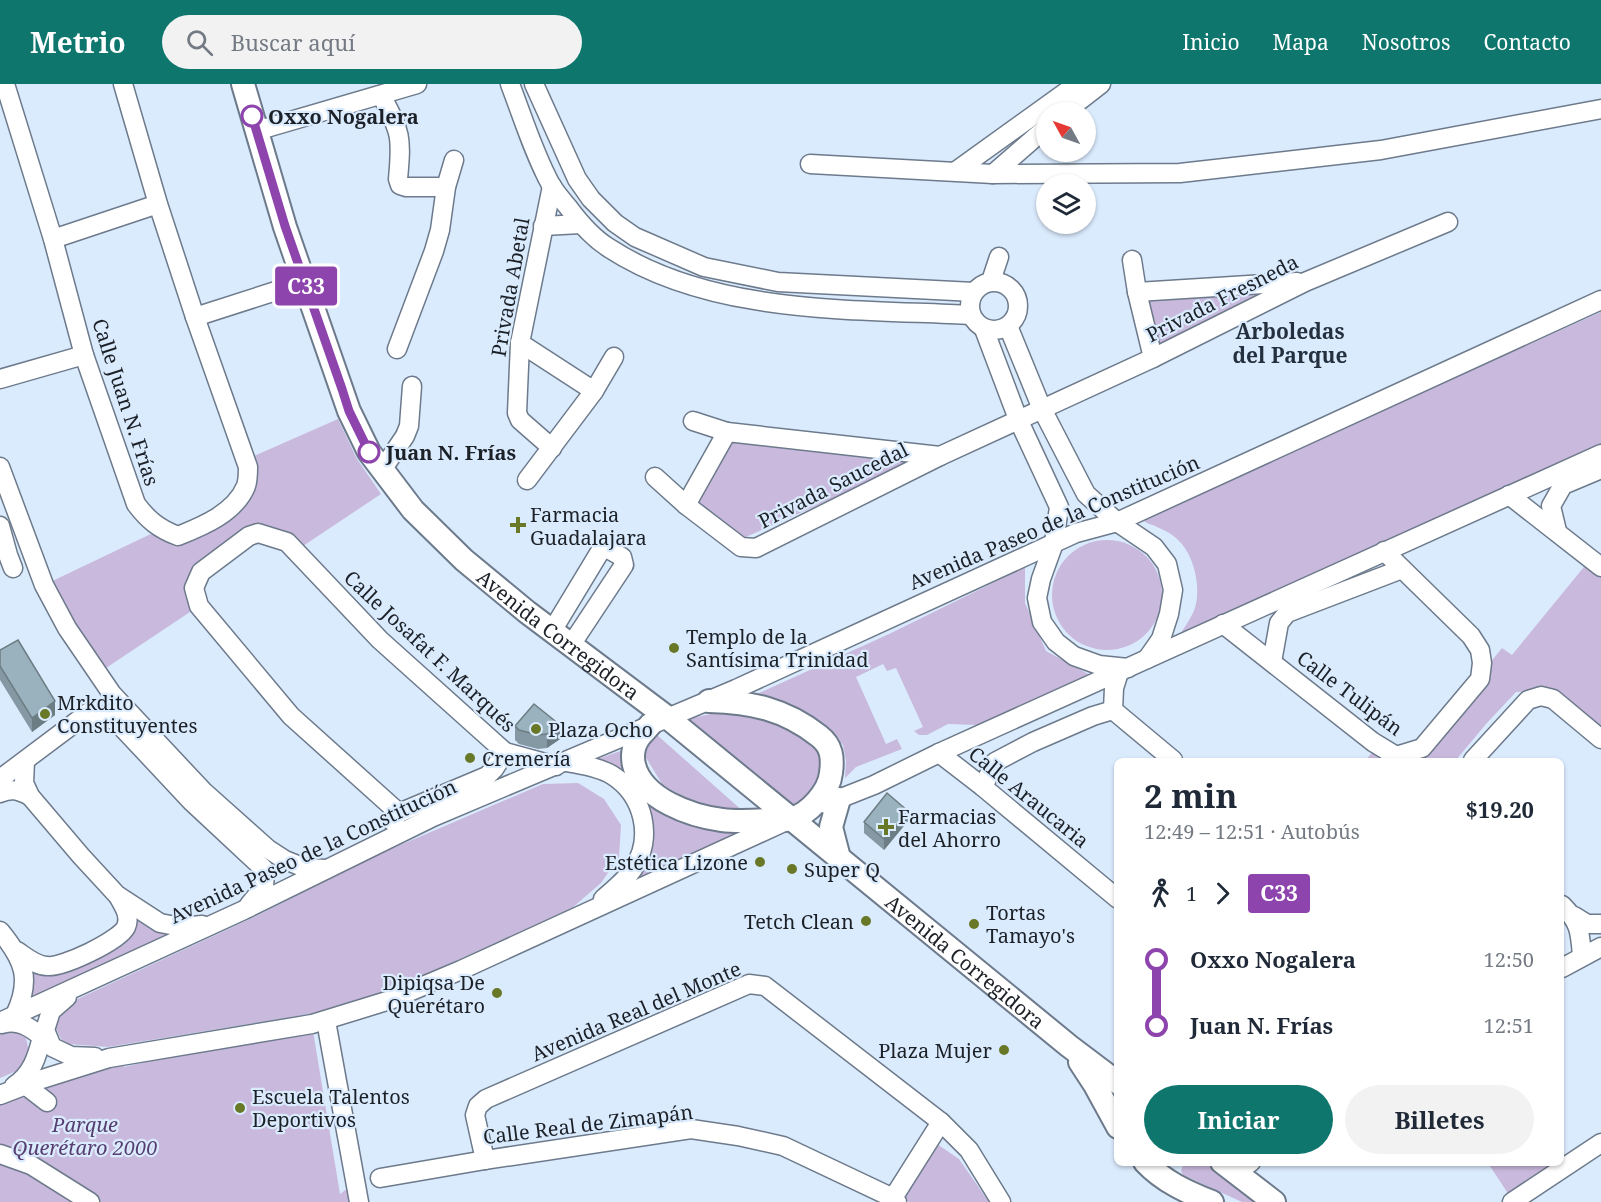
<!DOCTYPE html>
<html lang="es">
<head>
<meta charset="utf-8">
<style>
	body { margin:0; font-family:"Noto Serif",serif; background:#f2f2f3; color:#1f2937; height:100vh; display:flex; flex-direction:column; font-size:22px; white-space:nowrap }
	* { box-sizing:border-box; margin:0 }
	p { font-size:20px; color:#747a83 }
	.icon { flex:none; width:33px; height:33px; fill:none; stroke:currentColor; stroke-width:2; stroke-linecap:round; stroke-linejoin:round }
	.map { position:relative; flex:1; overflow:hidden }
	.panel { position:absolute; left:1114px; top:674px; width:450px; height:408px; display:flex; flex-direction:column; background:#fff; border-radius:9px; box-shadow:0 2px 4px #0004 }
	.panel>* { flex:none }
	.badge { padding:0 12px; border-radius:4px; font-size:21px; line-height:39px }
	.needle { width:39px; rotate:310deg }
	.buttons { position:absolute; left:1036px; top:18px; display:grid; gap:12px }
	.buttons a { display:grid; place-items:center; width:60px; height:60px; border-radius:50%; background:#fff; box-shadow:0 2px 4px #0004; font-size:30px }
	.map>.badge { position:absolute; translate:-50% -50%; box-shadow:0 0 0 3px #fff }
	.legs { display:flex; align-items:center; gap:9px; height:66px; padding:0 30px; font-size:20px }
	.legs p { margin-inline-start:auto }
	.summary { display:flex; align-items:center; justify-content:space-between; height:102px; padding:0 30px }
	h1 { font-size:33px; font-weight:700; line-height:45px }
	.cta { display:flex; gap:12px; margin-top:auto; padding:12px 30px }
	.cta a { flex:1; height:69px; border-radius:36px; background:#0f766e; color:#fff; font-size:24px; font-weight:700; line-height:69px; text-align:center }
	.cta a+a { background:#f2f2f3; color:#1f2937 }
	ul { padding:0 30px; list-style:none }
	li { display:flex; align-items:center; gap:21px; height:66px; font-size:22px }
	li i { display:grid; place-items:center; width:9px; height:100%; margin:0 8px; background:currentColor }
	li i::after { content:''; width:15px; height:15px; margin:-8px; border:4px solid; border-radius:50%; background:#fff }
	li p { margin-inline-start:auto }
	li:first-child i { background:linear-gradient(#0000 50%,currentColor 0) }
	li:last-child i { background:linear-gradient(currentColor 50%,#0000 0) }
	header { display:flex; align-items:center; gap:36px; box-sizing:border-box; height:84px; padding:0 30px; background:#0f766e; color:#fff }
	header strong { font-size:28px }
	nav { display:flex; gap:33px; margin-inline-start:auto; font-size:21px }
	.search { width:420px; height:54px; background:#f2f2f3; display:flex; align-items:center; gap:15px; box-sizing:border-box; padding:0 21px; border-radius:33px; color:#747a83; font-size:22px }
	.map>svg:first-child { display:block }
	.green { fill:#c9b9dc }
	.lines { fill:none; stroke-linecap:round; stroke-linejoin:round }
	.minor-casing { stroke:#6c7a8b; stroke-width:21 }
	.major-casing { stroke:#6c7a8b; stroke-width:26 }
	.minor { stroke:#fff; stroke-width:18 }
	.major { stroke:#fff; stroke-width:22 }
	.wall { fill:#8499a3 }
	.shaded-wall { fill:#6c7d84 }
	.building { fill:#9ab2bd; stroke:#6c7d84; stroke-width:1.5 }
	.line-1-casing { stroke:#fff; stroke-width:14 }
	.line-1 { stroke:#8e44ad; stroke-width:9 }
	.stop-1-dot { fill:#fff; stroke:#8e44ad; stroke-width:3 }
	.poi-dot { fill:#687826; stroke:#dbebfe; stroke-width:2 }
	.labels { text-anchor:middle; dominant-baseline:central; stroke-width:4.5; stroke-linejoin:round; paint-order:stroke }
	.stop-label { font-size:20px; font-weight:bold; fill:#1c2128; stroke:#dbebfe; text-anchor:start }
	.street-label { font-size:20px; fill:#1c2128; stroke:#dbebfe }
	.poi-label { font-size:20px; fill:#1c2128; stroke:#dbebfe; text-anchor:start }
	.park-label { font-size:20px; font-style:italic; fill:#573e70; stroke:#dbebfe }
	.neighbourhood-label { font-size:21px; font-weight:bold; fill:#24303e; stroke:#dbebfe }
</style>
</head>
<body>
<header>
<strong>Metrio</strong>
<div class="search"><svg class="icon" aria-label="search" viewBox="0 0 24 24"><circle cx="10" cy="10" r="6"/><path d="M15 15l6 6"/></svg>Buscar aquí</div>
<nav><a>Inicio</a><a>Mapa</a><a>Nosotros</a><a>Contacto</a></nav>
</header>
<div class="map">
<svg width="1601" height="1118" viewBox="0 0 1601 1118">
	<rect width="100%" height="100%" fill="#dbebfe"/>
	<g class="green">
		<path d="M1282,207L1158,265L1146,214Z"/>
		<path d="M1601,228V361L1186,554L1181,549C1186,541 1194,530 1196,520C1200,500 1194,474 1181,459C1172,448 1157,443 1145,438L1142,433Z"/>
		<path d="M338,335L357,375L381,410L297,466L248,452L201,488L199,522L97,590L44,501L155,448L178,452L237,418L247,375Z"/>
		<path d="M731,353L929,372L739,456L695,417Z"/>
		<circle cx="1107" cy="511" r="55"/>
		<path d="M1588,478L1601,490V648L1538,607L1516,608L1486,640L1456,676H1366L1374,666H1419L1502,564L1512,571Z"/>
		<path d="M1025,483V519L1046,567L1092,592L977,641L948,640L927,651H919L914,647L923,643L896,584L887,587L883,580L856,593L886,660L897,655L902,665L856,683L845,694L846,677L843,661L834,650L797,626L748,614L889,550Z"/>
		<path d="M729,626L793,643L816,659L824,684L815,710L793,726L683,636Z"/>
		<path d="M657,651L745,729L722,728L691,718L662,700L645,672L648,662Z"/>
		<path d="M626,665L628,693L660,729L736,749L631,799L647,731L592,677Z"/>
		<path d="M578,699L604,715L621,741L619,773L601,799L572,824L387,908L309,930L108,963L67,960L61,955L56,945L55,933L70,919L86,911L248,836L377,771L543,700Z"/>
		<path d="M122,815L180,847L17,930L27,873L41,884L125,851Z"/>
		<path d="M312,941L340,1110L355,1099L357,1118H0V1011L119,973L124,983Z"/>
		<path d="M0,945L15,946L26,954L29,968L26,983L0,994Z"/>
		<path d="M937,1060L959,1075L989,1118H909L903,1113Z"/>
		<path d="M1184,1079H1205L1255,1118H1242L1183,1091L1181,1087Z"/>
		<path d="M1488,1079H1552L1555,1082L1509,1111Z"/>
	</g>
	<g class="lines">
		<defs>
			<g id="minor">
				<path d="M5,0L53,155L84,271L136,420C148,436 159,445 178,452C203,442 235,429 246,402C248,396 248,389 248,383L195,233L158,120L123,0"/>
				<path d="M510,0C523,34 534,70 551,101C556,109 562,116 568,123C579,138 593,154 609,164C712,231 853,225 971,231"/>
				<path d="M534,0L577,95L591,115L615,139L635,153L704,183L778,198L974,208"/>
				<path d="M381,11C401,48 402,53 398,95L400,101L406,103H446"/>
				<path d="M1065,28L1101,0"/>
				<path d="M256,47L417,0"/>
				<path d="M810,80L993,90L1180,89L1381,66L1601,25"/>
				<path d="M956,87L1077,0"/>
				<path d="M993,90L1047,43"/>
				<path d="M552,102L520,259L517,329L520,336L552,364"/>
				<path d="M543,142L581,140"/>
				<path d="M53,155L158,120"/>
				<path d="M1132,176L1137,208L1153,274"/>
				<path d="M991,197L999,173"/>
				<circle cx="994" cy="222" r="24"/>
				<path d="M1137,208L1297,198"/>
				<path d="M195,233L304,198"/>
				<path d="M1008,242L1042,325L1086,410L1117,438L1154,463L1167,480L1173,506L1169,530L1161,555L1147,575"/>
				<path d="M984,245L1018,335L1059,423L1054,459L1041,495L1037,514L1042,538L1056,558L1074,572L1099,581L1128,584"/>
				<path d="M520,259L594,307"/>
				<path d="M397,265L434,167L440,146L446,103L454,76"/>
				<path d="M0,295L84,271"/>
				<path d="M693,337L727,348"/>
				<path d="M0,383L44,501L67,544L112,610L203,707L268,765L285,776L305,784L326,785"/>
				<path d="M382,386L405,352L409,342L412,302"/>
				<path d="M655,393L686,421L741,463L756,464L940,372L1153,274L1305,198L1448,138"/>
				<path d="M527,396L594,307L614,273"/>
				<path d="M1509,411L1601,483"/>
				<path d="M686,421L727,348L940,372"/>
				<path d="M0,442L8,471L13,484"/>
				<path d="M1557,447L1551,422L1563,401L1601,385"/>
				<path d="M1223,540L1373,658L1396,672L1422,664L1480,595L1482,579L1480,566L1471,552L1384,467"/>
				<path d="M552,547L601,466L608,465L622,473L624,481L571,561"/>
				<path d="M1272,578L1279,539L1287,529L1402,485"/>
				<path d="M1113,626L1114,604L1119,588"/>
				<path d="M83,633C97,631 105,630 117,638L192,718L265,786L264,803L249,821"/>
				<path d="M939,669L983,703L1118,815"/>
				<path d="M1473,676L1528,616L1541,612L1553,615L1601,655"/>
				<path d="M25,677L24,699L30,712L81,772L117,811L160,839L181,843L202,841"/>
				<path d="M567,678C582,681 599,683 612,691C644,711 654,754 633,785C625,797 614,805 603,815"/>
				<path d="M0,695L92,626"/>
				<path d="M983,703L995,678L1033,658L1093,632L1113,626L1173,676"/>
				<path d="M0,709C12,704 18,706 30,712"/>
				<path d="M826,720L874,701L939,669L1601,370"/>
				<path d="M399,729L291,632L199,522L194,504L201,488L249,452L258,449L287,458L380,556L505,668L556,682"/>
				<path d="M392,737L399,729L487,692L494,685L505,668"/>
				<path d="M1562,821C1580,839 1580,847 1582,872"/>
				<path d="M1574,832L1587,840H1601"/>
				<path d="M0,847C24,876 32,895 15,931"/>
				<path d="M17,867C26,873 36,882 47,882C62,884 119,857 126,843C131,832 123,821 118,812"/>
				<path d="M1562,884L1601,863"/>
				<path d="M67,913L51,927L45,946L52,963L71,972L95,973"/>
				<path d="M326,937L359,1118"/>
				<path d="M0,938L244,826L433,733L736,605L1076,449L1117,438L1601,216"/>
				<path d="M2,940C18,935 30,943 42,953C37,973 32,990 14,1002"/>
				<path d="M25,1001L47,1018"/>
				<path d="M0,1011L39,996L109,974L312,940L390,916L461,886L784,738"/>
				<path d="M0,1070L31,1081L90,1118"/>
				<path d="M485,1076L475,1031L478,1022L486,1015L749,900L765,902L941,1038L969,1066L1001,1118"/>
				<path d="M1235,1089L1251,1078"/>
				<path d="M380,1094L485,1076L691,1045L738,1052L783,1062L893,1114L897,1118"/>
				<path d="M893,1114L941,1038"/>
				<path d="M1512,1118L1601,1059"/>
			</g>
			<g id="major">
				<path id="s1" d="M243,0L285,143L349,327L369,368L413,426L464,476L527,528L668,634L1069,962L1118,999"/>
				<path d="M650,641C646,646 641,650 638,655C633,662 632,673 634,681C642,715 691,732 722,736C737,738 753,737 768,736C775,736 784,737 791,735C809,730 829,708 831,689C833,674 832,662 819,652C785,625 751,618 709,617"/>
				<path d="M839,715L831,743L839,774"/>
				<path d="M1080,978L1095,1001L1118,1043"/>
				<path d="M1145,1078C1164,1098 1187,1108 1212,1118"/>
				<path d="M1222,1078L1274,1118"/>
			</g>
		</defs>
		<use href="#minor" class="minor-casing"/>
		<use href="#major" class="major-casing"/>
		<use href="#minor" class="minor"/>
		<use href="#major" class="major"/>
	</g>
	<g class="wall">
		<path d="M0,566L55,631L32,648L0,596Z"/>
		<path d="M534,620L560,655L547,664L538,665L519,660L515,656V642Z"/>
		<path d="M908,737L884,766L864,749V738Z"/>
	</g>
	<g class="shaded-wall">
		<path d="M55,617V631L32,648V634Z"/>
		<path d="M560,641V655L547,664V650Z"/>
		<path d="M908,727V737L884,766V755Z"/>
	</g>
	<g class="building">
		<path d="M18,556L55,617L32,634L0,582V566Z"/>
		<path d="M534,620L560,641L547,650L538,651L519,646L515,642Z"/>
		<path d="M887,709L908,727L884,755L864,738Z"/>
	</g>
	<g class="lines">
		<defs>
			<path id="line-1" d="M252,32L285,142L342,305L349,327L369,368"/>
		</defs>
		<use href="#line-1" class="line-1-casing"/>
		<use href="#line-1" class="line-1"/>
	</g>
	<g class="stop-1-dot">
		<circle cx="252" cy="32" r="10"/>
		<circle cx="369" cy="368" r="10"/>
	</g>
	<g class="poi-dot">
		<path d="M515 432h6v6h6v6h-6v6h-6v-6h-6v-6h6z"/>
		<circle cx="674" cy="564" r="6"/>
		<circle cx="45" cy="630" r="6"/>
		<circle cx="536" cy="645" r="6"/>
		<circle cx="470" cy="674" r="6"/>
		<path d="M883 734h6v6h6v6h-6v6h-6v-6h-6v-6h6z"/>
		<circle cx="760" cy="778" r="6"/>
		<circle cx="792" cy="785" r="6"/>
		<circle cx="866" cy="837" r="6"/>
		<circle cx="974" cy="840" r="6"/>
		<circle cx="497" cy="909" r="6"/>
		<circle cx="1004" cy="966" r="6"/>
		<circle cx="240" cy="1024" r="6"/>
	</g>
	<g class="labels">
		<g class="stop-label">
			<text x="268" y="32">Oxxo Nogalera</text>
			<text x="386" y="368">Juan N. Frías</text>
		</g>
		<g class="street-label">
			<text transform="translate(510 203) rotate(-80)">Privada Abetal</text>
			<text transform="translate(1222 214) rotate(-27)">Privada Fresneda</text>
			<text transform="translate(126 318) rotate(72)">Calle Juan N. Frías</text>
			<text transform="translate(833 401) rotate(-27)">Privada Saucedal</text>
			<text transform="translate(1054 438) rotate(-23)">Avenida Paseo de la Constitución</text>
			<text stroke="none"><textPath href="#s1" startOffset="654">Avenida Corregidora</textPath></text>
			<text transform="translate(430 567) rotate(43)">Calle Josafat F. Marqués</text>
			<text transform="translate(1350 609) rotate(37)">Calle Tulipán</text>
			<text transform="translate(1029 713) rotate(39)">Calle Araucaria</text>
			<text transform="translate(313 767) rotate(-25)">Avenida Paseo de la Constitución</text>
			<text stroke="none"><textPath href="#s1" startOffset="1176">Avenida Corregidora</textPath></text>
			<text transform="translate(636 927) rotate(-23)">Avenida Real del Monte</text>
			<text transform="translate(588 1040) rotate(-7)">Calle Real de Zimapán</text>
		</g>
		<g class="poi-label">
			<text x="530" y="430">Farmacia<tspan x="530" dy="23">Guadalajara</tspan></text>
			<text x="686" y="552">Templo de la<tspan x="686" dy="23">Santísima Trinidad</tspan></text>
			<text x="57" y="618">Mrkdito<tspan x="57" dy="23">Constituyentes</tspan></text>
			<text x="548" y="645">Plaza Ocho</text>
			<text x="482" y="674">Cremería</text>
			<text x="898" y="732">Farmacias<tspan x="898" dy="23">del Ahorro</tspan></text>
			<text x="748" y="778" text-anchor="end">Estética Lizone</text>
			<text x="804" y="785">Super Q</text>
			<text x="986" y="828">Tortas<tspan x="986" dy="23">Tamayo's</tspan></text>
			<text x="854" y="837" text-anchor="end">Tetch Clean</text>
			<text x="485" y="898" text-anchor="end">Dipiqsa De<tspan x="485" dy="23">Querétaro</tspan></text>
			<text x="992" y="966" text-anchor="end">Plaza Mujer</text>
			<text x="252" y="1012">Escuela Talentos<tspan x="252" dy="23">Deportivos</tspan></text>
		</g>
		<g class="park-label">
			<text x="85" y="1040">Parque<tspan x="85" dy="23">Querétaro 2000</tspan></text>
		</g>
		<g class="neighbourhood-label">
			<text x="1290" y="247">Arboledas<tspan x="1290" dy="24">del Parque</tspan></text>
		</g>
	</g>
</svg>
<div class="buttons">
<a><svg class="needle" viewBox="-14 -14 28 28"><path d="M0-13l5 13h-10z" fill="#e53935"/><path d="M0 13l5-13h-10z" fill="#747a83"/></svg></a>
<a><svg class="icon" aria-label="layers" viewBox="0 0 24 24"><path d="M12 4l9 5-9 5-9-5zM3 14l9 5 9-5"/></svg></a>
</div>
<b class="badge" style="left:306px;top:202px;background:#8e44ad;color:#fff">C33</b>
<section class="panel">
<div class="summary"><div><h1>2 min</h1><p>12:49 – 12:51 · Autobús</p></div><b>$19.20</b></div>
<div class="legs"><svg class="icon" aria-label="walk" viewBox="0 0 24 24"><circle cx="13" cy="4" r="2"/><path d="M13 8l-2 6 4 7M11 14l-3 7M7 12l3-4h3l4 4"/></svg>1<svg class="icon" aria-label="forward" viewBox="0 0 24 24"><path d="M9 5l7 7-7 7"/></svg><b class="badge" style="background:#8e44ad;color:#fff">C33</b></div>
<ul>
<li><i style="color:#8e44ad"></i><b>Oxxo Nogalera</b><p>12:50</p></li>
<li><i style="color:#8e44ad"></i><b>Juan N. Frías</b><p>12:51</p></li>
</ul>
<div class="cta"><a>Iniciar</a><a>Billetes</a></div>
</section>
</div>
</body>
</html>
